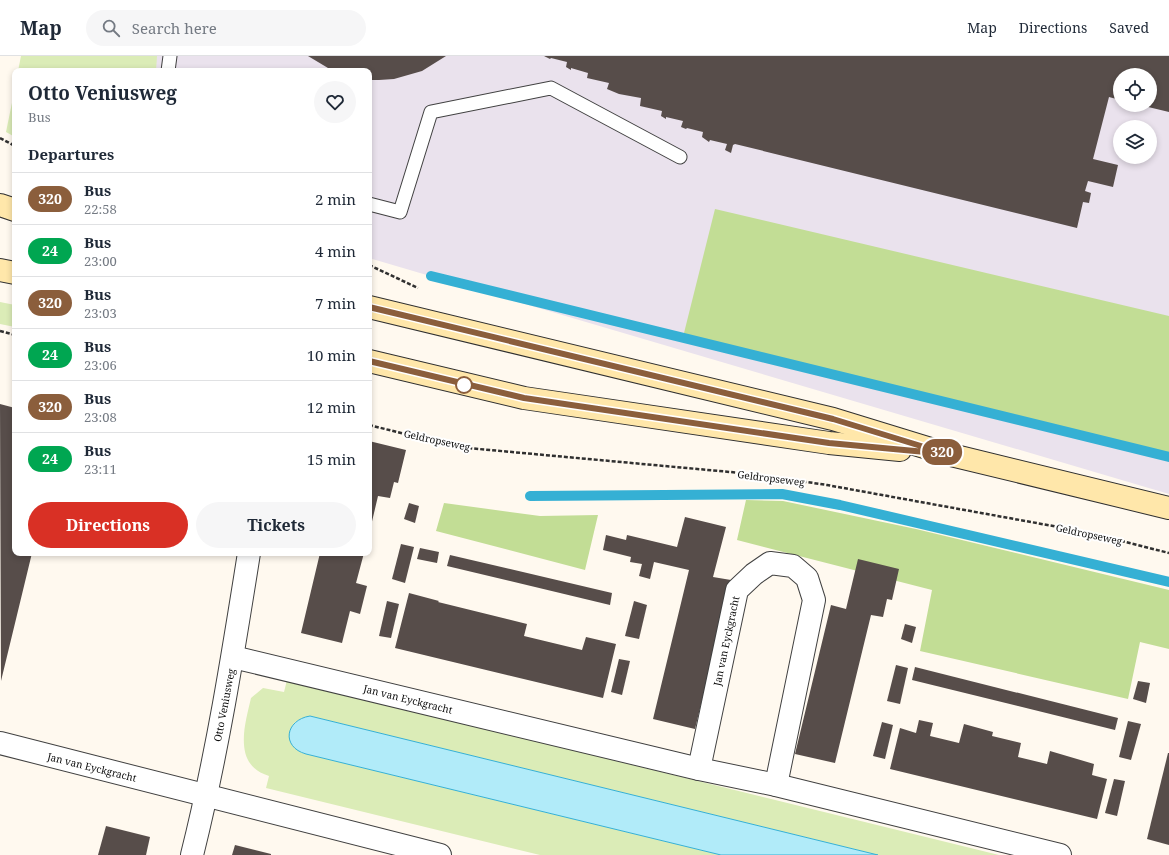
<!DOCTYPE html>
<html lang="en">
<head>
<meta charset="utf-8">
<style>
	body { margin:0; font-family:"Noto Serif",serif; background:#f6f6f7; color:#1f2937; height:100vh; display:flex; flex-direction:column; font-size:15px; white-space:nowrap }
	* { box-sizing:border-box; margin:0 }
	p { font-size:13px; color:#747a83 }
	.icon { flex:none; width:22px; height:22px; fill:none; stroke:currentColor; stroke-width:2; stroke-linecap:round; stroke-linejoin:round }
	.map { position:relative; flex:1; overflow:hidden }
	.sheet { position:absolute; left:12px; top:12px; width:360px; height:488px; display:flex; flex-direction:column; background:#fff; border-radius:8px; box-shadow:0 2px 6px #0003 }
	.sheet>* { flex:none }
	.badge { padding:0 8px; border-radius:13px; font-size:14px; line-height:26px }
	.controls { position:absolute; left:1113px; top:12px; display:grid; gap:8px }
	.controls a { display:grid; place-items:center; width:44px; height:44px; border-radius:50%; background:#fff; box-shadow:0 2px 6px #0003; font-size:20px }
	.map>.badge { position:absolute; translate:-50% -50%; box-shadow:0 0 0 2px #fff }
	h2 { padding:0 16px; font-size:15px; line-height:36px }
	.round { display:grid; place-items:center; flex:none; width:42px; height:42px; border-radius:21px; background:#f6f6f7 }
	.headline { display:flex; align-items:center; justify-content:space-between; height:68px; padding:0 16px }
	h1 { font-size:19px; font-weight:700; line-height:30px }
	.action { display:flex; gap:8px; margin-top:auto; padding:8px 16px }
	.action a { flex:1; height:46px; border-radius:24px; background:#d93025; color:#fff; font-size:16px; font-weight:700; line-height:46px; text-align:center }
	.action a+a { background:#f6f6f7; color:#1f2937 }
	ul { padding:0; list-style:none }
	li { display:flex; align-items:center; gap:12px; height:52px; padding:0 16px; border-top:1px solid #e0e1e3 }
	li div { flex:1 }
	li b { display:block; font-size:15px }
	li em { font-style:normal }
	li .badge { min-width:44px; font-weight:700; text-align:center }
	header { display:flex; align-items:center; gap:24px; box-sizing:border-box; height:56px; padding:0 20px; background:#fff; border-bottom:1px solid #e0e1e3 }
	header strong { font-size:19px }
	nav { display:flex; gap:22px; margin-inline-start:auto; font-size:14px }
	.search { width:280px; height:36px; background:#f6f6f7; display:flex; align-items:center; gap:10px; box-sizing:border-box; padding:0 14px; border-radius:22px; color:#747a83; font-size:15px }
	.map>svg:first-child { display:block }
	.industrial { fill:#eae2ed; fill-rule:evenodd }
	.green { fill:#dbecb7 }
	.forest { fill:#c2dd95 }
	.water { fill:#b1ebf9; stroke:#35b0d4 }
	.lines { fill:none; stroke-linecap:round; stroke-linejoin:round }
	.stream { stroke:#35b0d4; stroke-width:10 }
	.building { fill:#574d4a }
	.service-casing { stroke:#414141; stroke-width:15 }
	.minor-casing { stroke:#414141; stroke-width:24 }
	.secondary-casing { stroke:#303030; stroke-width:24 }
	.path { stroke:#303030; stroke-width:2.5; stroke-dasharray:4 2; stroke-linecap:butt }
	.service { stroke:#fff; stroke-width:13 }
	.minor { stroke:#fff; stroke-width:22 }
	.secondary { stroke:#ffe7aa; stroke-width:22 }
	.line-casing { stroke:#fff; stroke-width:9 }
	.line { stroke:#8b5e3c; stroke-width:6 }
	.stop-dot { fill:#fff; stroke:#8b5e3c; stroke-width:2 }
	.labels { text-anchor:middle; dominant-baseline:central; stroke-width:4; stroke-linejoin:round; paint-order:stroke }
	.street-label { font-size:10px; fill:#0e0e0e; stroke:#fff }
</style>
</head>
<body>
<header>
<strong>Map</strong>
<div class="search"><svg class="icon" aria-label="search" viewBox="0 0 24 24"><circle cx="10" cy="10" r="6"/><path d="M15 15l6 6"/></svg>Search here</div>
<nav><a>Map</a><a>Directions</a><a>Saved</a></nav>
</header>
<div class="map">
<svg width="1169" height="799" viewBox="0 0 1169 799">
	<rect width="100%" height="100%" fill="#fff9ef"/>
	<path class="industrial" d="M122,0H1169V438L369,202V15H122ZM1120,19H1150V49H1120ZM1120,71H1150V101H1120Z"/>
	<g class="green">
		<path d="M21,0H157L156,15H18Z"/>
		<path d="M15,32V81L6,76Z"/>
		<path d="M0,246L15,249V271L0,268Z"/>
		<path d="M287,624L999,799H878L310,660C290,666 291,668 292,688L302,697L721,799H540L266,732L269,720C232,709 245,668 251,642L263,632L284,636Z"/>
	</g>
	<g class="forest">
		<path d="M715,153L1169,260V403L683,281Z"/>
		<path d="M746,444L783,445L916,473L1169,534V593L1140,586L1128,643L920,595L932,534L737,484Z"/>
		<path d="M444,447L540,460L598,459L585,514L436,475Z"/>
	</g>
	<path class="water" d="M310,660L878,799H721L306,698C281,691 285,664 310,660Z"/>
	<g class="lines">
		<g class="stream">
			<path d="M431,220L1169,401"/>
			<path d="M530,440L782,438L840,449L1169,526"/>
		</g>
	</g>
	<g class="building">
		<path d="M308,0H446L422,15L394,23L379,24H369V15H333Z"/>
		<path d="M544,0H1169V56L1144,50L1150,49V19H1120V44L1109,41L1093,103L1118,109L1113,131L1088,125L1085,135L1091,137L1089,147L1083,146L1077,172L735,88L733,89L731,97L725,94L727,88L710,84L709,86L702,81L703,76L687,72L686,73L681,71L683,65L666,61V63L661,60L662,55L640,50L641,42L619,38L607,33L609,27L587,22L588,17L571,12V14L566,11L567,6L551,2L550,3Z"/>
		<path d="M0,348L15,352V497H32L1,625Z"/>
		<path d="M369,385L406,394L398,427L394,426L390,442L378,440L370,474Z"/>
		<path d="M409,447L419,450L415,467L404,463Z"/>
		<path d="M685,461L726,471L713,521L731,524L695,673L653,663L689,514L654,506L650,523L639,520L642,508L630,506L631,501L603,494L606,479L626,484L627,479L677,491Z"/>
		<path d="M401,488L414,491L405,527L392,523Z"/>
		<path d="M420,492L439,496L437,507L417,503Z"/>
		<path d="M320,497H364L356,527L367,530L360,558L350,555L342,587L301,577Z"/>
		<path d="M450,499L612,537L610,549L447,510Z"/>
		<path d="M858,503L899,513L892,544L887,543L883,561L871,559L835,707L795,698L831,549L846,553Z"/>
		<path d="M409,537L439,545L438,546L527,568L524,580L582,594L586,581L616,588L603,642L395,592Z"/>
		<path d="M387,545L399,548L391,582L379,580Z"/>
		<path d="M634,545L647,549L639,583L625,580Z"/>
		<path d="M905,568L916,571L912,587L901,583Z"/>
		<path d="M619,603L630,605L622,639L611,636Z"/>
		<path d="M896,609L908,612L900,648L887,645Z"/>
		<path d="M915,611L1118,662L1115,674L912,624Z"/>
		<path d="M1138,625L1150,627L1146,647L1133,643Z"/>
		<path d="M919,664L933,667L930,680L959,687L964,668L993,676L992,680L1021,687L1018,701L1047,708L1050,695L1094,708L1092,719L1107,723L1097,763L890,713L900,672L916,677Z"/>
		<path d="M1128,665L1141,668L1131,704L1119,701Z"/>
		<path d="M882,666L893,669L885,703L873,700Z"/>
		<path d="M1168,697H1169V789L1147,783Z"/>
		<path d="M1114,723L1125,725L1117,760L1105,757Z"/>
		<path d="M106,770L150,781L146,799H98Z"/>
		<path d="M235,789L271,798V799H232Z"/>
	</g>
	<g class="lines">
		<defs>
			<g id="service">
				<path d="M168,15L170,0"/>
				<path d="M369,148L400,156L431,56L551,32L680,101"/>
			</g>
			<g id="minor">
				<path d="M233,601L699,713L776,729L1060,799"/>
				<path d="M0,687L440,799"/>
				<path d="M699,713L737,534L754,518L770,507L793,510L807,522L814,544L776,729"/>
				<path d="M192,799C217,699 233,598 249,497"/>
			</g>
			<g id="secondary">
				<path d="M0,149L15,154"/>
				<path d="M0,214L15,217"/>
				<path d="M369,251L833,363L947,398L1169,452"/>
				<path d="M369,305L524,342L829,387L900,394"/>
			</g>
		</defs>
		<use href="#service" class="service-casing"/>
		<use href="#minor" class="minor-casing"/>
		<use href="#secondary" class="secondary-casing"/>
		<g class="path">
			<path d="M0,82L15,90"/>
			<path d="M369,209L418,232"/>
			<path d="M0,275L15,279"/>
			<path d="M369,369L457,391L752,418L827,429L1086,476L1169,497"/>
		</g>
		<use href="#service" class="service"/>
		<use href="#minor" class="minor"/>
		<use href="#secondary" class="secondary"/>
	</g>
	<g class="lines">
		<defs>
			<path id="line" d="M369,251L833,363L947,398L829,387L524,342L369,305"/>
		</defs>
		<use href="#line" class="line-casing"/>
		<use href="#line" class="line"/>
	</g>
	<circle class="stop-dot" cx="464" cy="329" r="8"/>
	<g class="labels">
		<g class="street-label">
			<text transform="translate(437 384) rotate(12)">Geldropseweg</text>
			<text transform="translate(771 422) rotate(7)">Geldropseweg</text>
			<text transform="translate(1089 478) rotate(12)">Geldropseweg</text>
			<text transform="translate(726 585) rotate(-78)">Jan van Eyckgracht</text>
			<text transform="translate(408 643) rotate(14)">Jan van Eyckgracht</text>
			<text transform="translate(224 649) rotate(-79)">Otto Veniusweg</text>
			<text transform="translate(92 711) rotate(14)">Jan van Eyckgracht</text>
		</g>
	</g>
</svg>
<div class="controls">
<a><svg class="icon" aria-label="locate" viewBox="0 0 24 24"><circle cx="12" cy="12" r="6"/><path d="M12 2v4M12 18v4M2 12h4M18 12h4"/></svg></a>
<a><svg class="icon" aria-label="layers" viewBox="0 0 24 24"><path d="M12 4l9 5-9 5-9-5zM3 14l9 5 9-5"/></svg></a>
</div>
<b class="badge" style="left:942px;top:396px;background:#8b5e3c;color:#fff">320</b>
<section class="sheet">
<div class="headline"><div><h1>Otto Veniusweg</h1><p>Bus</p></div><a class="round"><svg class="icon" aria-label="heart" viewBox="0 0 24 24"><path d="M12 20l-8-8c-3-5 5-10 8-4 3-6 11-1 8 4z"/></svg></a></div>
<h2>Departures</h2>
<ul>
<li><span class="badge" style="background:#8b5e3c;color:#fff">320</span><div><b>Bus</b><p>22:58</p></div><em>2 min</em></li>
<li><span class="badge" style="background:#00a651;color:#fff">24</span><div><b>Bus</b><p>23:00</p></div><em>4 min</em></li>
<li><span class="badge" style="background:#8b5e3c;color:#fff">320</span><div><b>Bus</b><p>23:03</p></div><em>7 min</em></li>
<li><span class="badge" style="background:#00a651;color:#fff">24</span><div><b>Bus</b><p>23:06</p></div><em>10 min</em></li>
<li><span class="badge" style="background:#8b5e3c;color:#fff">320</span><div><b>Bus</b><p>23:08</p></div><em>12 min</em></li>
<li><span class="badge" style="background:#00a651;color:#fff">24</span><div><b>Bus</b><p>23:11</p></div><em>15 min</em></li>
</ul>
<div class="action"><a>Directions</a><a>Tickets</a></div>
</section>
</div>
</body>
</html>
